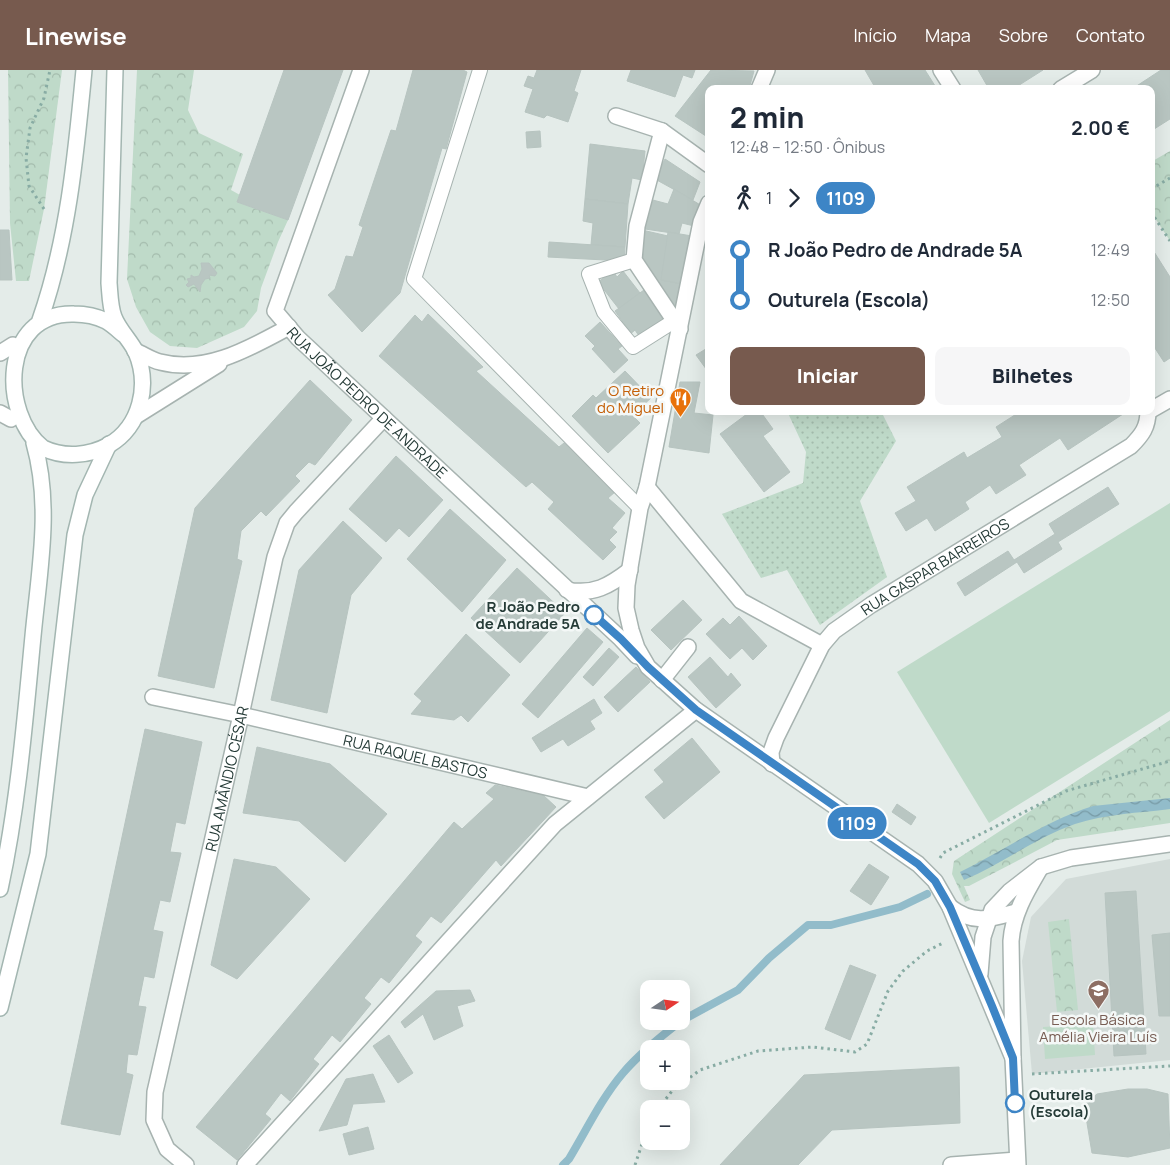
<!DOCTYPE html>
<html lang="pt">
<head>
<meta charset="utf-8">
<style>
	body { margin:0; font-family:Manrope,sans-serif; background:#f6f6f7; color:#1f2937; height:100vh; display:flex; flex-direction:column; font-size:19px; white-space:nowrap }
	* { box-sizing:border-box; margin:0 }
	p { font-size:16px; color:#747a83 }
	.icon { flex:none; width:28px; height:28px; fill:none; stroke:currentColor; stroke-width:2; stroke-linecap:round; stroke-linejoin:round }
	.map { position:relative; flex:1; overflow:hidden }
	.panel { position:absolute; left:705px; top:15px; width:450px; height:330px; display:flex; flex-direction:column; background:#fff; border-radius:10px; box-shadow:0 5px 20px #0002 }
	.panel>* { flex:none }
	.badge { padding:0 10px; border-radius:16px; font-size:18px; line-height:32px }
	.needle { width:32px; rotate:77deg }
	.buttons { position:absolute; left:640px; top:910px; display:grid; gap:10px }
	.buttons a { display:grid; place-items:center; width:50px; height:50px; border-radius:10px; background:#fff; box-shadow:0 5px 20px #0002; font-size:25px }
	.map>.badge { position:absolute; translate:-50% -50%; box-shadow:0 0 0 2px #fff }
	.legs { display:flex; align-items:center; gap:8px; height:55px; padding:0 25px; font-size:16px }
	.legs p { margin-inline-start:auto }
	.head { display:flex; align-items:center; justify-content:space-between; height:85px; padding:0 25px }
	h1 { font-size:28px; font-weight:800; line-height:38px }
	.cta { display:flex; gap:10px; margin-top:auto; padding:10px 25px }
	.cta a { flex:1; height:58px; border-radius:10px; background:#775a4e; color:#fff; font-size:20px; font-weight:800; line-height:58px; text-align:center }
	.cta a+a { background:#f6f6f7; color:#1f2937 }
	ul { padding:0 25px; list-style:none }
	li { display:flex; align-items:center; gap:18px; height:50px; font-size:19px }
	li i { display:grid; place-items:center; width:8px; height:100%; margin:0 6px; background:currentColor }
	li i::after { content:''; width:12px; height:12px; margin:-6px; border:4px solid; border-radius:50%; background:#fff }
	li p { margin-inline-start:auto }
	li:first-child i { background:linear-gradient(#0000 50%,currentColor 0) }
	li:last-child i { background:linear-gradient(currentColor 50%,#0000 0) }
	header { display:flex; align-items:center; gap:30px; box-sizing:border-box; height:70px; padding:0 25px; background:#775a4e; color:#fff }
	header strong { font-size:24px }
	nav { display:flex; gap:28px; margin-inline-start:auto; font-size:18px }
	.map>svg:first-child { display:block }
	.built { fill:#d2dbd8 }
	.park { fill:url(#park-crowns) }
	.garden { fill:url(#garden-dots) }
	.pitch { fill:#bfdac9 }
	.water { fill:url(#water-waves) }
	.lines { fill:none; stroke-linecap:round; stroke-linejoin:round }
	.stream { stroke:#92bcca; stroke-width:8 }
	.building { fill:#b9c6c2; stroke:#b7c4c0 }
	.lane-casing { stroke:#a7b3b0; stroke-width:16 }
	.street-casing { stroke:#a7b3b0; stroke-width:18 }
	.secondary-casing { stroke:#a3b6b1; stroke-width:18 }
	.path { stroke:#88aca4; stroke-width:3; stroke-dasharray:2.5 4; stroke-linecap:butt }
	.lane { stroke:#fff; stroke-width:14 }
	.street { stroke:#fff; stroke-width:15 }
	.secondary { stroke:#fff; stroke-width:15 }
	.line-1-casing { stroke:#fff; stroke-width:11 }
	.line-1 { stroke:#3d85c6; stroke-width:8 }
	.stop-1-dot { fill:#fff; stroke:#3d85c6; stroke-width:2.5 }
	.labels { text-anchor:middle; dominant-baseline:central; stroke-width:5; stroke-linejoin:round; paint-order:stroke }
	.food-label { font-size:15px; fill:#c56008; stroke:#f4f8f7; text-anchor:end }
	.street-label { font-size:15px; fill:#253b37; stroke:#f4f8f7 }
	.stop-label { font-size:15px; font-weight:bold; fill:#253b37; stroke:#f4f8f7; text-anchor:end }
	.education-label { font-size:15px; fill:#785e54; stroke:#f4f8f7 }
</style>
</head>
<body>
<header>
<strong>Linewise</strong>
<nav><a>Início</a><a>Mapa</a><a>Sobre</a><a>Contato</a></nav>
</header>
<div class="map">
<svg width="1170" height="1095" viewBox="0 0 1170 1095">
	<defs>
		<pattern id="park-crowns" width="20" height="18" patternUnits="userSpaceOnUse" patternTransform="scale(1.25)"><rect width="20" height="18" fill="#bfdac9"/><path d="M2 6a3 3 0 1 1 6 0M12 15a3 3 0 1 1 6 0" fill="none" stroke="#a4bcad"/></pattern>
		<pattern id="garden-dots" width="8" height="8" patternUnits="userSpaceOnUse" patternTransform="scale(1.25)"><rect width="8" height="8" fill="#bfdac9"/><path d="M2 2h.1M6 6h.1" fill="none" stroke="#a4bcad" stroke-width="1.8" stroke-linecap="round"/></pattern>
		<pattern id="water-waves" width="16" height="10" patternUnits="userSpaceOnUse" patternTransform="scale(1.25)"><rect width="16" height="10" fill="#92bcca"/><path d="M0 5q4-4 8 0t8 0" fill="none" stroke="#779aa5"/></pattern>
	</defs>
	<rect width="100%" height="100%" fill="#e4ece9"/>
	<path class="built" d="M1170,789V990L1032,1004L1022,891L1031,847L1066,809Z"/>
	<g class="park">
		<path d="M8,0H62L44,139L29,211H16L10,153Z"/>
		<path d="M137,0H194L188,40L199,63L243,84L231,120L240,125L237,132L288,150L278,172L261,218L257,241L244,257L197,278L170,276L150,262L136,237L127,209Z"/>
		<path d="M1170,81V171L1151,142V92Z"/>
		<path d="M1170,650V753L1057,770L969,816H964L970,830L965,832L952,804L954,791Z"/>
		<path d="M1069,849L1078,940L1057,942L1048,852Z"/>
	</g>
	<path class="garden" d="M787,341H881L896,371L860,431L887,507L820,555L787,500L761,508L722,444L803,413L806,382Z"/>
	<g class="pitch">
		<path d="M1170,433V641L989,753L897,602Z"/>
		<path d="M1093,954L1095,985L1045,989L1043,957Z"/>
	</g>
	<path class="water" d="M1170,728V739C1139,743 1105,744 1075,754C1035,768 1002,794 964,810L960,802C1003,781 1047,750 1093,736Z"/>
	<g class="lines">
		<g class="stream">
			<path d="M681,951L738,920L769,888L808,855H831L900,837L927,824"/>
			<path d="M563,1095L569,1089C586,1061 601,1029 623,1003C640,983 660,967 681,951"/>
		</g>
	</g>
	<g class="building">
		<path d="M284,0H343L288,150L237,132Z"/>
		<path d="M413,0H463L467,2L446,79L442,78L400,223L362,262L328,225L335,219L346,186L353,187L363,157L359,155L391,60L396,61Z"/>
		<path d="M537,0H581L574,21L578,23L568,52L547,45L544,48L525,42L533,19L524,16L528,6L534,8Z"/>
		<path d="M631,0H695L692,8L683,5L675,27L627,11Z"/>
		<path d="M711,0L754,1L749,19H709V68L675,46Z"/>
		<path d="M865,0H925L937,19H876Z"/>
		<path d="M978,0H1043L1013,19H989Z"/>
		<path d="M1161,0H1170V49L1151,61V19H1132Z"/>
		<path d="M540,61L541,77L527,78L526,62Z"/>
		<path d="M590,74L645,81L642,110L632,108L628,134L585,129Z"/>
		<path d="M665,89L700,112L693,130L655,109Z"/>
		<path d="M674,119L702,136L694,156L682,153L679,164L645,159L649,129L668,134Z"/>
		<path d="M585,129L628,134L625,177L591,175L593,153L583,151Z"/>
		<path d="M0,160H9L12,210H0Z"/>
		<path d="M642,160L668,166L661,210L684,214L679,244L640,187Z"/>
		<path d="M668,162L692,166L684,214L661,210Z"/>
		<path d="M549,172L625,177L624,191L548,187Z"/>
		<path d="M1151,177L1170,207V288L1164,292L1151,272Z"/>
		<path d="M201,193H209L217,203L215,206L209,205L210,208L205,209L201,215L200,222L194,214L188,217L186,215L189,212L187,209L191,208V205L194,207L199,206L202,199Z"/>
		<path d="M613,201L617,207L623,201L640,223L619,239L598,212Z"/>
		<path d="M644,220L664,248L639,266L635,260L628,266L621,257L625,255L615,241Z"/>
		<path d="M428,244L483,297L476,301L559,377L564,373L615,422L608,428L625,443L612,458L617,462L609,470L616,477L603,490L548,439L554,432L532,412L526,417L379,286L415,245L422,252Z"/>
		<path d="M600,252L622,276L618,279L628,290L614,303L592,279L595,276L585,266Z"/>
		<path d="M709,277V303L696,285Z"/>
		<path d="M625,301L651,328L632,345L640,353L608,383L572,346L593,325L596,328Z"/>
		<path d="M310,310L352,350L315,395L309,392L295,406L300,411L266,446L261,441L241,461L237,489L242,491L214,618L158,606L195,438Z"/>
		<path d="M680,312H700L694,343L713,345L709,383L669,377Z"/>
		<path d="M751,341H760L773,359L763,366L790,402L764,422L720,364Z"/>
		<path d="M1021,341H1033V343L1036,341H1121L1123,344L1068,380L1060,368L1019,395L1026,405L996,424L990,415L965,432L969,439L935,461L927,448L906,461L895,443L916,431L907,417L964,382L967,388L1002,367L996,357Z"/>
		<path d="M396,386L443,430L409,467L399,458L386,472L349,439Z"/>
		<path d="M1108,417L1119,434L1058,472L1062,479L1024,503L1017,492L965,526L957,513L1008,481L1014,490L1055,464L1049,454Z"/>
		<path d="M450,439L506,490L462,542L407,489Z"/>
		<path d="M343,451L382,488L351,525L327,643L271,630L299,500Z"/>
		<path d="M517,498L565,543L520,593L471,548Z"/>
		<path d="M683,530L702,550L671,580L651,560Z"/>
		<path d="M739,546L767,576L753,590L742,578L730,589L706,564L723,548L730,555Z"/>
		<path d="M587,558L603,572L538,648L522,634Z"/>
		<path d="M466,564L510,605L468,652L461,645L454,650L411,644L422,631L414,624Z"/>
		<path d="M609,578L619,587L593,616L583,607Z"/>
		<path d="M710,587L728,607L731,603L741,615L716,638L688,607Z"/>
		<path d="M636,597L650,612L618,642L604,627Z"/>
		<path d="M594,629L602,643L590,651L595,659L568,676L563,669L541,682L532,668Z"/>
		<path d="M145,659L202,672L185,754L176,752L170,782L181,783L170,832L160,830L153,860L163,862L154,908L144,906L138,936L146,937L137,985L128,984L126,1003L133,1005L120,1065L61,1054Z"/>
		<path d="M692,668L720,702L664,749L645,727L664,712L654,700Z"/>
		<path d="M257,677L330,694L387,744L345,792L299,751L243,743Z"/>
		<path d="M495,715L543,725L556,737L501,796L496,790L441,853L431,846L415,866L422,872L389,913L381,907L364,928L371,934L340,972L332,965L313,989L319,994L290,1031L281,1023L265,1044L271,1049L237,1090L196,1057L454,752L462,759L494,729L486,723Z"/>
		<path d="M897,734L916,747L911,755L892,742Z"/>
		<path d="M234,789L276,797L310,829L237,909L211,895Z"/>
		<path d="M869,794L889,807L871,835L850,821Z"/>
		<path d="M1136,821L1146,984L1114,986L1105,823Z"/>
		<path d="M1170,863V946H1159L1152,865Z"/>
		<path d="M850,895L876,905L850,970L825,959Z"/>
		<path d="M470,920L475,931L457,936L463,956L434,970L423,944L405,958L401,952L436,921Z"/>
		<path d="M389,965L413,1003L398,1013L373,976Z"/>
		<path d="M959,997L960,1053L832,1060L798,1095H720L804,1005Z"/>
		<path d="M373,1004L385,1032L353,1034L347,1055L319,1061L346,1009Z"/>
		<path d="M1128,1019H1147L1168,1024L1170,1078L1128,1087L1092,1083L1084,1035L1097,1024Z"/>
		<path d="M368,1057L374,1079L349,1085L343,1064Z"/>
	</g>
	<g class="lines">
		<defs>
			<g id="lane">
				<path d="M480,0L414,209L640,438"/>
				<path d="M634,190L589,204L604,242L633,277L674,251"/>
			</g>
			<g id="street">
				<path id="s1" d="M361,0L275,241L298,268L621,569L637,586"/>
				<path d="M941,0L953,19"/>
				<path d="M759,19L767,0"/>
				<path d="M1061,19L1092,0"/>
				<path d="M616,46L662,61L709,95"/>
				<path d="M662,61L637,156L634,190L680,259"/>
				<path d="M709,133L701,152L647,417L640,438L627,515L626,538L631,560L637,578L648,597L696,640L918,794L935,811L950,837L1013,988"/>
				<path d="M135,281C143,284 151,290 160,292C206,304 250,278 289,257"/>
				<path d="M0,283L13,275"/>
				<path d="M1151,340L1170,329"/>
				<path d="M0,343L11,349"/>
				<path d="M136,346L219,294"/>
				<path d="M647,417L741,531L822,575"/>
				<path d="M567,520C594,525 609,516 630,500"/>
				<path d="M662,610L688,577"/>
				<path id="s2" d="M153,627L241,645L588,727"/>
				<path id="s3" d="M772,694L771,682L776,668L822,575L834,561L871,535L1131,376C1142,365 1148,357 1148,341"/>
				<path d="M950,837C974,855 990,849 1016,842"/>
				<path d="M980,904L983,867L992,840L1010,821L1041,797L1071,788L1170,774"/>
				<path id="s4" d="M186,1095L167,1079L154,1050L155,1022L241,645L275,487L287,453L296,442L384,348"/>
				<path d="M245,1095L555,754L696,640"/>
				<path d="M951,1095L1017,1090"/>
				<path d="M1018,1095L1013,988L1011,871C1013,843 1027,821 1041,797"/>
			</g>
			<g id="secondary">
				<path d="M115,0L109,213C110,224 110,237 114,247C119,260 130,270 136,282C150,315 141,356 109,375C89,386 64,388 43,378C0,344 0,242 74,244C85,244 96,246 106,251C113,255 119,261 124,265"/>
				<path d="M40,250C68,170 76,84 84,0"/>
				<path d="M0,819C18,736 25,650 33,566C39,502 52,436 34,373"/>
				<path d="M0,938L38,784L75,465L85,425L109,374"/>
			</g>
		</defs>
		<use href="#lane" class="lane-casing"/>
		<use href="#street" class="street-casing"/>
		<use href="#secondary" class="secondary-casing"/>
		<g class="path">
			<path d="M1151,119L1170,108"/>
			<path d="M44,139L29,116L26,88L30,58L44,28L50,0"/>
			<path d="M1151,142L1170,171"/>
			<path d="M940,788L943,783L1066,721L1170,691"/>
			<path d="M1032,1004L1170,996"/>
			<path d="M658,1039L672,1021L700,1000L758,981L813,977L855,982L867,974L888,921L903,901L927,881L943,873"/>
			<path d="M635,1095L649,1053"/>
		</g>
		<use href="#lane" class="lane"/>
		<use href="#street" class="street"/>
		<use href="#secondary" class="secondary"/>
	</g>
	<g class="lines">
		<defs>
			<path id="line-1" d="M594,545L621,569L648,597L696,640L918,794L935,811L950,837L992,936L1013,988L1015,1033"/>
		</defs>
		<use href="#line-1" class="line-1-casing"/>
		<use href="#line-1" class="line-1"/>
	</g>
	<defs>
		<symbol id="restaurant-pin" viewBox="-11 -11 22 30"><path d="M0 17L-7.5 6A9.5 9.5 0 1 1 7.5 6Z" fill="#e8710a" stroke="#f4f8f7"/><path d="M-5-6h1v4h1v-4h1v4h1v-4h1v5L-1.5 .5V6h-2V.5L-5-1ZM5-6V6H3V1.5H1.5Q1.5-4 5-6Z" fill="#fff"/></symbol>
		<symbol id="school-pin" viewBox="-11 -11 22 30"><path d="M0 17L-7.5 6A9.5 9.5 0 1 1 7.5 6Z" fill="#8d6e63" stroke="#f4f8f7"/><path d="M0-5L7-2L0 1L-7-2ZM-4 1L0 2.5L4 1V4Q0 6-4 4Z" fill="#fff"/></symbol>
	</defs>
	<g fill-rule="evenodd">
		<use href="#restaurant-pin" x="668" y="316" width="25" height="34"/>
		<use href="#school-pin" x="1086" y="908" width="25" height="34"/>
	</g>
	<g class="stop-1-dot">
		<circle cx="594" cy="545" r="9"/>
		<circle cx="1015" cy="1033" r="9"/>
	</g>
	<g class="labels">
		<g class="food-label">
			<text x="664" y="320">O Retiro<tspan x="664" dy="17">do Miguel</tspan></text>
		</g>
		<g class="street-label">
			<text stroke="none"><textPath href="#s1" startOffset="386">RUA JOÃO PEDRO DE ANDRADE</textPath></text>
			<text stroke="none"><textPath href="#s3" startOffset="269">RUA GASPAR BARREIROS</textPath></text>
			<text stroke="none"><textPath href="#s2" startOffset="269">RUA RAQUEL BASTOS</textPath></text>
			<text stroke="none"><textPath href="#s4" startOffset="406">RUA AMÂNDIO CÉSAR</textPath></text>
		</g>
		<g class="stop-label">
			<text x="580" y="536">R João Pedro<tspan x="580" dy="17">de Andrade 5A</tspan></text>
			<text x="1029" y="1024" text-anchor="start">Outurela<tspan x="1029" dy="17">(Escola)</tspan></text>
		</g>
		<g class="education-label">
			<text x="1098" y="949">Escola Básica<tspan x="1098" dy="17">Amélia Vieira Luís</tspan></text>
		</g>
	</g>
</svg>
<div class="buttons">
<a><svg class="needle" viewBox="-14 -14 28 28"><path d="M0-13l5 13h-10z" fill="#e53935"/><path d="M0 13l5-13h-10z" fill="#747a83"/></svg></a>
<a>+</a>
<a>−</a>
</div>
<b class="badge" style="left:857px;top:753px;background:#3d85c6;color:#fff">1109</b>
<section class="panel">
<div class="head"><div><h1>2 min</h1><p>12:48 – 12:50 · Ônibus</p></div><b>2.00 €</b></div>
<div class="legs"><svg class="icon" aria-label="walk" viewBox="0 0 24 24"><circle cx="13" cy="4" r="2"/><path d="M13 8l-2 6 4 7M11 14l-3 7M7 12l3-4h3l4 4"/></svg>1<svg class="icon" aria-label="forward" viewBox="0 0 24 24"><path d="M9 5l7 7-7 7"/></svg><b class="badge" style="background:#3d85c6;color:#fff">1109</b></div>
<ul>
<li><i style="color:#3d85c6"></i><b>R João Pedro de Andrade 5A</b><p>12:49</p></li>
<li><i style="color:#3d85c6"></i><b>Outurela (Escola)</b><p>12:50</p></li>
</ul>
<div class="cta"><a>Iniciar</a><a>Bilhetes</a></div>
</section>
</div>
</body>
</html>
